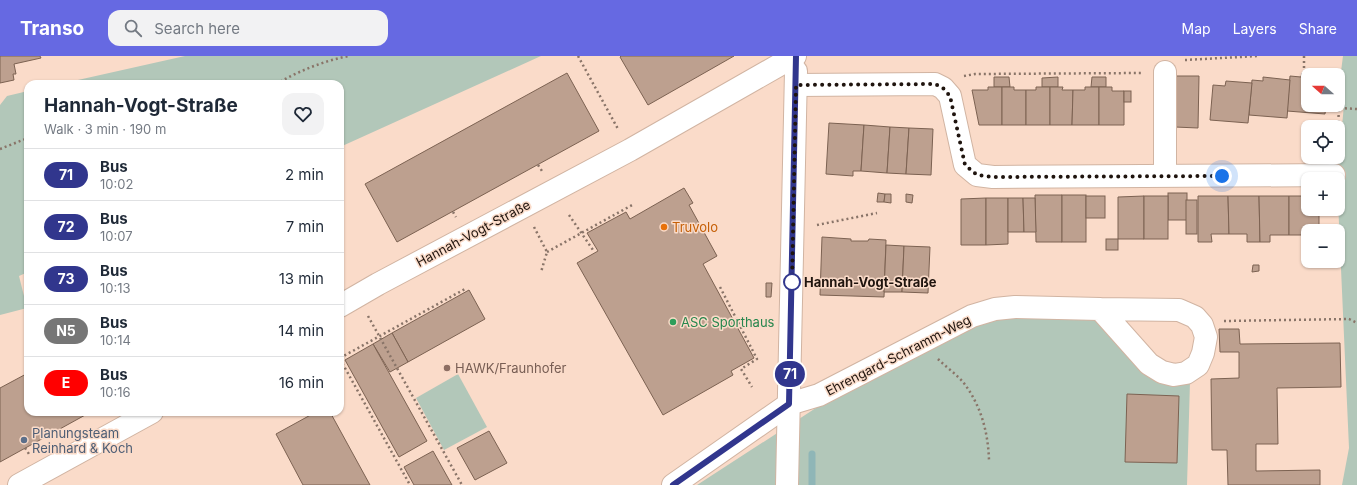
<!DOCTYPE html>
<html lang="en">
<head>
<meta charset="utf-8">
<style>
	body { margin:0; font-family:Inter,sans-serif; background:#f2f2f3; color:#1f2937; height:100vh; display:flex; flex-direction:column; font-size:15px; white-space:nowrap }
	* { box-sizing:border-box; margin:0 }
	p { font-size:13px; color:#747a83 }
	.icon { flex:none; width:22px; height:22px; fill:none; stroke:currentColor; stroke-width:2; stroke-linecap:round; stroke-linejoin:round }
	.map { position:relative; flex:1; overflow:hidden }
	.drawer { position:absolute; left:24px; top:24px; width:320px; height:336px; display:flex; flex-direction:column; background:#fff; border-radius:12px; box-shadow:0 1px 3px #0004 }
	.drawer>* { flex:none }
	.badge { padding:0 8px; border-radius:13px; font-size:14px; line-height:26px }
	.needle { width:26px; rotate:291deg }
	.controls { position:absolute; left:1301px; top:12px; display:grid; gap:8px }
	.controls a { display:grid; place-items:center; width:44px; height:44px; border-radius:8px; background:#fff; box-shadow:0 1px 3px #0004; font-size:20px }
	.you { position:absolute; width:20px; height:20px; margin:-10px; border:3px solid #fff; border-radius:50%; background:#1a73e8; box-shadow:0 0 0 6px #1a73e833 }
	.map>.badge { position:absolute; translate:-50% -50%; box-shadow:0 0 0 2px #fff }
	.round { display:grid; place-items:center; flex:none; width:42px; height:42px; border-radius:12px; background:#f2f2f3 }
	.head { display:flex; align-items:center; justify-content:space-between; height:68px; padding:0 20px }
	h1 { font-size:19px; font-weight:700; line-height:30px }
	ul { padding:0; list-style:none }
	li { display:flex; align-items:center; gap:12px; height:52px; padding:0 20px; border-top:1px solid #e0e1e3 }
	li div { flex:1 }
	li b { display:block; font-size:15px }
	li em { font-style:normal }
	li .badge { min-width:44px; font-weight:700; text-align:center }
	header { display:flex; align-items:center; gap:24px; box-sizing:border-box; height:56px; padding:0 20px; background:#6669e2; color:#fff }
	header strong { font-size:19px }
	nav { display:flex; gap:22px; margin-inline-start:auto; font-size:14px }
	.search { width:280px; height:36px; background:#f2f2f3; display:flex; align-items:center; gap:10px; box-sizing:border-box; padding:0 14px; border-radius:12px; color:#747a83; font-size:15px }
	.map>svg:first-child { display:block }
	.green { fill:#b2c7b9 }
	.lines { fill:none; stroke-linecap:round; stroke-linejoin:round }
	.stream { stroke:#8fb6b7; stroke-width:7 }
	.building { fill:#bda08f; stroke:#7c6252 }
	.minor-casing { stroke:#d1b4a2; stroke-width:24 }
	.path { stroke:#897468; stroke-width:2.5; stroke-dasharray:2 3; stroke-linecap:butt }
	.minor { stroke:#fff; stroke-width:22 }
	.path-bridge { stroke:#897468; stroke-width:2.5; stroke-dasharray:2 3; stroke-linecap:butt }
	.line-casing { stroke:#fff; stroke-width:9 }
	.line { stroke:#31368d; stroke-width:6 }
	.walk { stroke:#1f140e; stroke-width:4; stroke-dasharray:0 7.2 }
	.food-dot { fill:#e8710a; stroke:#fadbc9; stroke-width:1.5 }
	.stop-dot { fill:#fff; stroke:#31368d; stroke-width:2 }
	.leisure-dot { fill:#2e9e5b; stroke:#fadbc9; stroke-width:1.5 }
	.education-dot { fill:#8d6e63; stroke:#fadbc9; stroke-width:1.5 }
	.service-dot { fill:#5c6f8a; stroke:#fadbc9; stroke-width:1.5 }
	.labels { text-anchor:middle; dominant-baseline:central; stroke-width:3; stroke-linejoin:round; paint-order:stroke }
	.food-label { font-size:13px; fill:#c56008; stroke:#fadbc9; text-anchor:start }
	.street-label { font-size:13px; fill:#1f140e; stroke:#fadbc9 }
	.stop-label { font-size:13px; font-weight:bold; fill:#1f140e; stroke:#fadbc9; text-anchor:start }
	.leisure-label { font-size:13px; fill:#27864d; stroke:#fadbc9; text-anchor:start }
	.education-label { font-size:13px; fill:#785e54; stroke:#fadbc9; text-anchor:start }
	.service-label { font-size:13px; fill:#4e5e75; stroke:#fadbc9; text-anchor:start }
</style>
</head>
<body>
<header>
<strong>Transo</strong>
<div class="search"><svg class="icon" aria-label="search" viewBox="0 0 24 24"><circle cx="10" cy="10" r="6"/><path d="M15 15l6 6"/></svg>Search here</div>
<nav><a>Map</a><a>Layers</a><a>Share</a></nav>
</header>
<div class="map">
<svg width="1357" height="429" viewBox="0 0 1357 429">
	<rect width="100%" height="100%" fill="#fadbc9"/>
	<g class="green">
		<path d="M185,0H541L340,91V28H60Z"/>
		<path d="M1343,0H1357V429H1342L1349,392L1337,123L1344,49L1338,48V39Z"/>
		<path d="M28,35V216L19,220L27,252L0,259V49L7,40Z"/>
		<path d="M1009,259L1095,262L1148,321L1167,329L1190,326L1187,429H697L822,348L981,267Z"/>
		<path d="M458,318L487,371L444,394L416,342Z"/>
	</g>
	<g class="lines">
		<path class="stream" d="M812,429V398"/>
	</g>
	<g class="building">
		<path d="M0,0H40L41,2L14,8L16,18H13L14,24L0,27Z"/>
		<path d="M621,0H734L648,49L620,1Z"/>
		<path d="M567,17L599,75L397,186L365,128Z"/>
		<path d="M1302,17L1325,19H1308V49H1326L1325,58L1287,55L1290,20L1301,21Z"/>
		<path d="M1176,20H1199L1198,72L1175,71Z"/>
		<path d="M994,21H1009L1010,31H994Z"/>
		<path d="M1058,21V31H1042V22Z"/>
		<path d="M1092,21H1106V31H1091Z"/>
		<path d="M1263,21L1290,24L1287,62L1249,59L1252,24L1263,25Z"/>
		<path d="M1226,25L1252,27L1248,67L1210,64L1213,29L1225,30Z"/>
		<path d="M988,31H1002V69H979L972,34H988Z"/>
		<path d="M1002,31H1014V34H1026V69H1002Z"/>
		<path d="M1036,31H1050V69H1026V34H1036Z"/>
		<path d="M1050,31H1063L1062,34H1073L1072,69H1050Z"/>
		<path d="M1085,31H1099V69H1072L1073,34H1085Z"/>
		<path d="M1099,31H1112V35H1124V69H1099Z"/>
		<rect x="1124" y="35" width="7" height="11"/>
		<path d="M829,67L864,69L861,115H853V120L826,118Z"/>
		<path d="M864,69L890,71L887,117L861,115Z"/>
		<path d="M890,71L909,72L906,118L887,117Z"/>
		<path d="M909,72L933,73L931,119L906,118Z"/>
		<path d="M684,132L693,147L689,149L717,200L703,208L754,302L731,315L733,319L663,359L577,207L598,195L587,177L626,156L630,163Z"/>
		<path d="M878,137L885,138L884,146H877Z"/>
		<rect x="1168" y="137" width="19" height="27"/>
		<path d="M885,138H891V147L884,146Z"/>
		<path d="M906,138L913,139L912,147L906,146Z"/>
		<path d="M1035,139H1062V186H1036Z"/>
		<rect x="1062" y="139" width="24" height="47"/>
		<rect x="1086" y="140" width="19" height="22"/>
		<path d="M1144,140V183H1118V141Z"/>
		<rect x="1144" y="140" width="24" height="43"/>
		<path d="M1198,140H1228L1229,178H1211L1212,186H1198Z"/>
		<path d="M1228,140H1259L1260,186H1247V178H1229Z"/>
		<path d="M1259,140H1289V179H1270V186H1260Z"/>
		<path d="M1289,140H1308V153H1319V175H1308V186H1306V179H1289Z"/>
		<path d="M986,142V189H961V143Z"/>
		<path d="M986,142H1008V188L986,189Z"/>
		<path d="M1008,142H1023L1024,176H1008Z"/>
		<path d="M1023,142H1035L1036,176H1024Z"/>
		<rect x="1186" y="144" width="11" height="34"/>
		<path d="M822,181L851,183V185H868L869,183L886,184L884,241L820,239Z"/>
		<rect x="1106" y="183" width="12" height="11"/>
		<path d="M886,189L904,190L902,236H884Z"/>
		<path d="M904,190L930,191L928,237L902,236Z"/>
		<path d="M1253,209H1259V215L1252,216Z"/>
		<path d="M766,227H772L771,241H766Z"/>
		<path d="M469,234L485,263L408,306L392,277Z"/>
		<path d="M1219,273H1239L1240,288L1340,287L1341,331L1277,332L1278,388H1256V415L1320,414V429H1228L1227,394H1212L1211,323L1239,322V296H1220Z"/>
		<path d="M392,277L408,306L390,316L373,288Z"/>
		<path d="M373,288L427,385L399,401L345,304Z"/>
		<path d="M28,317V356H86L87,358L0,406V332Z"/>
		<path d="M1127,338L1179,340L1177,407L1125,406Z"/>
		<path d="M316,356H330L370,429H303L276,378Z"/>
		<path d="M489,375L507,407L475,424L457,392Z"/>
		<path d="M433,395L452,429H414L404,411Z"/>
	</g>
	<g class="lines">
		<defs>
			<g id="minor">
				<path d="M796,29L935,28L943,32L950,40L965,109L977,119L993,121L1334,119"/>
				<path d="M1165,119V16"/>
				<path d="M340,250L378,228L630,94L795,0"/>
				<path d="M19,429L152,356"/>
				<path d="M673,429L789,348L819,339L972,260L995,253L1015,251L1100,253L1149,308L1162,316L1174,319L1186,317L1198,309L1203,297L1206,281L1202,269L1195,261L1179,254L1100,253"/>
				<path d="M787,429L796,15"/>
			</g>
		</defs>
		<use href="#minor" class="minor-casing"/>
		<g class="path">
			<path d="M578,0L618,73"/>
			<path d="M1304,0V14"/>
			<path d="M1185,4L1258,0"/>
			<path d="M964,20L975,18L1143,17"/>
			<path d="M276,28C299,15 323,5 349,0"/>
			<path d="M1338,71L1339,52L1357,53"/>
			<path d="M0,93L28,82"/>
			<path d="M538,109L542,115"/>
			<path d="M453,156L456,161"/>
			<path d="M817,169L877,157"/>
			<path d="M534,171L547,196L541,216"/>
			<path d="M547,196L634,148"/>
			<path d="M720,231L757,303L741,313L752,331"/>
			<path d="M368,260L462,429"/>
			<path d="M1224,265L1349,263L1357,267"/>
			<path d="M340,302L465,233"/>
			<path d="M340,303L410,429"/>
			<path d="M938,303C946,311 956,318 963,326C981,349 988,376 989,404"/>
			<path d="M25,392L29,398"/>
		</g>
		<use href="#minor" class="minor"/>
		<path class="path-bridge" d="M569,159L593,194"/>
	</g>
	<g class="lines">
		<defs>
			<path id="line" d="M673,429L789,348L796,0"/>
		</defs>
		<use href="#line" class="line-casing"/>
		<use href="#line" class="line"/>
		<path class="walk" d="M792,226L796,29L935,28L943,32L950,40L965,109L977,119L993,121L1222,120"/>
	</g>
	<circle class="food-dot" cx="664" cy="171" r="4"/>
	<circle class="stop-dot" cx="792" cy="226" r="8"/>
	<circle class="leisure-dot" cx="673" cy="266" r="4"/>
	<circle class="education-dot" cx="447" cy="312" r="4"/>
	<circle class="service-dot" cx="24" cy="384" r="4"/>
	<g class="labels">
		<g class="food-label">
			<text x="672" y="171">Truvolo</text>
		</g>
		<g class="street-label">
			<text transform="translate(473 177) rotate(-28)">Hannah-Vogt-Straße</text>
			<text transform="translate(898 299) rotate(-27)">Ehrengard-Schramm-Weg</text>
		</g>
		<g class="stop-label">
			<text x="804" y="226">Hannah-Vogt-Straße</text>
		</g>
		<g class="leisure-label">
			<text x="681" y="266">ASC Sporthaus</text>
		</g>
		<g class="education-label">
			<text x="455" y="312">HAWK/Fraunhofer</text>
		</g>
		<g class="service-label">
			<text x="32" y="377">Planungsteam<tspan x="32" dy="15">Reinhard &amp; Koch</tspan></text>
		</g>
	</g>
</svg>
<div class="controls">
<a><svg class="needle" viewBox="-14 -14 28 28"><path d="M0-13l5 13h-10z" fill="#e53935"/><path d="M0 13l5-13h-10z" fill="#747a83"/></svg></a>
<a><svg class="icon" aria-label="locate" viewBox="0 0 24 24"><circle cx="12" cy="12" r="6"/><path d="M12 2v4M12 18v4M2 12h4M18 12h4"/></svg></a>
<a>+</a>
<a>−</a>
</div>
<div class="you" style="left:1222px;top:120px"></div>
<b class="badge" style="left:790px;top:318px;background:#31368d;color:#fff">71</b>
<section class="drawer">
<div class="head"><div><h1>Hannah-Vogt-Straße</h1><p>Walk · 3 min · 190 m</p></div><a class="round"><svg class="icon" aria-label="heart" viewBox="0 0 24 24"><path d="M12 20l-8-8c-3-5 5-10 8-4 3-6 11-1 8 4z"/></svg></a></div>
<ul>
<li><span class="badge" style="background:#31368d;color:#fff">71</span><div><b>Bus</b><p>10:02</p></div><em>2 min</em></li>
<li><span class="badge" style="background:#31368d;color:#fff">72</span><div><b>Bus</b><p>10:07</p></div><em>7 min</em></li>
<li><span class="badge" style="background:#31368d;color:#fff">73</span><div><b>Bus</b><p>10:13</p></div><em>13 min</em></li>
<li><span class="badge" style="background:#767676;color:#fff">N5</span><div><b>Bus</b><p>10:14</p></div><em>14 min</em></li>
<li><span class="badge" style="background:#f00;color:#fff">E</span><div><b>Bus</b><p>10:16</p></div><em>16 min</em></li>
</ul>
</section>
</div>
</body>
</html>
